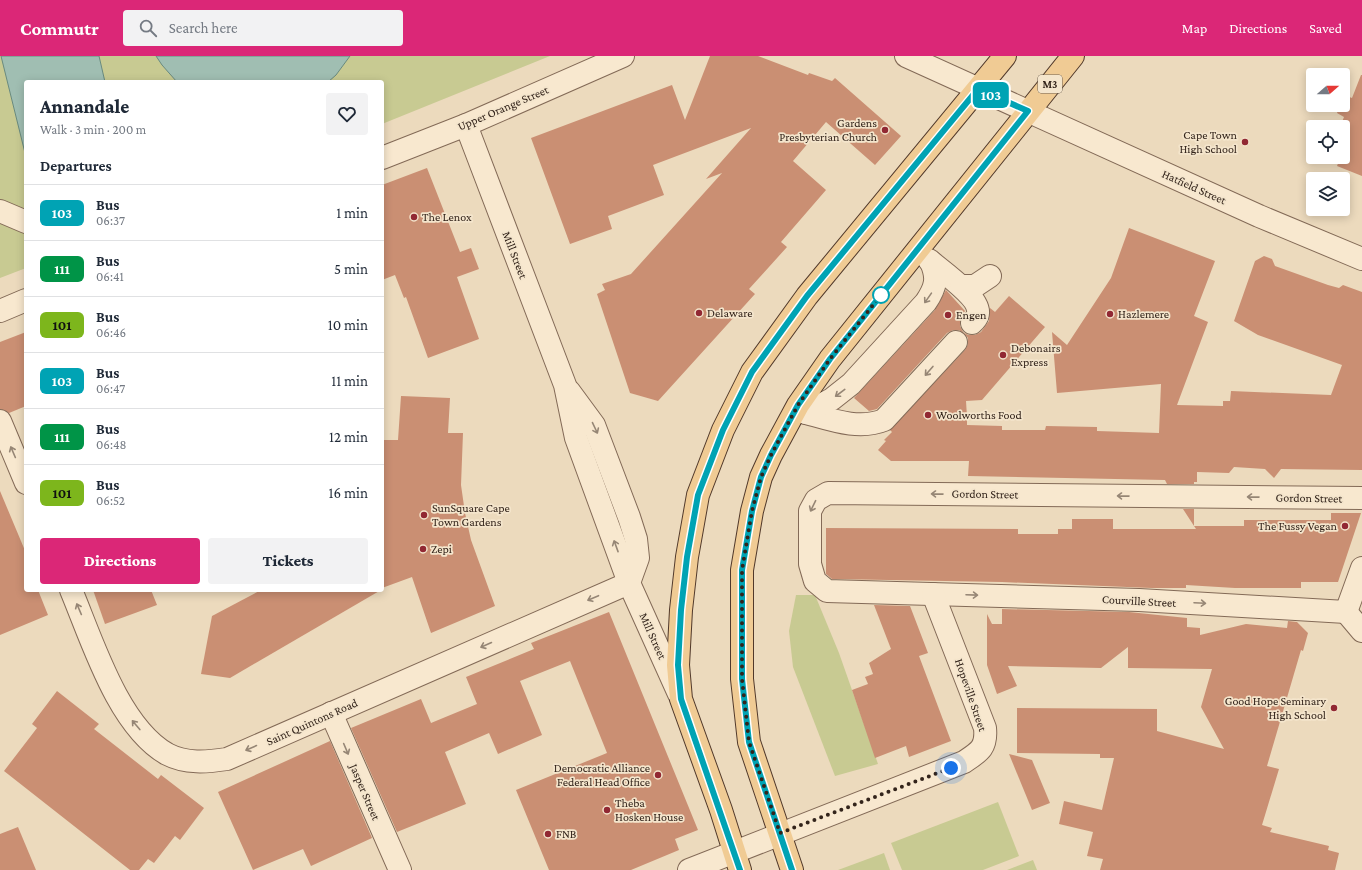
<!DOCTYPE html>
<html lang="en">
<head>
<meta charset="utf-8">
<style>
	body { margin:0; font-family:"Crimson Pro",serif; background:#f2f2f3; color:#1f2937; height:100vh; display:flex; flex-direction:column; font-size:15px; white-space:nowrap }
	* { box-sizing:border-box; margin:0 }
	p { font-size:13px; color:#747a83 }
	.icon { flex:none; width:22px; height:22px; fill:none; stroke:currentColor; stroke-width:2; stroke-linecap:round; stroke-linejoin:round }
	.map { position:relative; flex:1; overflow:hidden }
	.side { position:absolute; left:24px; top:24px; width:360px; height:512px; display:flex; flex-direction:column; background:#fff; border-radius:4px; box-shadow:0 2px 10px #0003 }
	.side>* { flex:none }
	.badge { padding:0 8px; border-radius:6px; font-size:14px; line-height:26px }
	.needle { width:26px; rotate:70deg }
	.tools { position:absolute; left:1306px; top:12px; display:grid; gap:8px }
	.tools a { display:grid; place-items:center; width:44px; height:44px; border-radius:4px; background:#fff; box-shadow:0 2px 10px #0003; font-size:20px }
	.you { position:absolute; width:20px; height:20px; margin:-10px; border:3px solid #fff; border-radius:50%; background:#1a73e8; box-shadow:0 0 0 6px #1a73e833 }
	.map>.badge { position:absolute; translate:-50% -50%; box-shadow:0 0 0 2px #fff }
	h2 { padding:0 16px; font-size:15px; line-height:36px }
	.round { display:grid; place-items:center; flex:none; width:42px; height:42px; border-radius:4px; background:#f2f2f3 }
	.head { display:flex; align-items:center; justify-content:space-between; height:68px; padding:0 16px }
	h1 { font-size:19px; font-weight:800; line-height:30px }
	.button { display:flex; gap:8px; margin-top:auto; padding:8px 16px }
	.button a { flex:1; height:46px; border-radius:4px; background:#db2777; color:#fff; font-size:16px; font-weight:800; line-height:46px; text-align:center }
	.button a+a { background:#f2f2f3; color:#1f2937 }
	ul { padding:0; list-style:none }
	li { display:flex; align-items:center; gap:12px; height:56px; padding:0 16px; border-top:1px solid #e0e1e3 }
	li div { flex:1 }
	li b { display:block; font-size:15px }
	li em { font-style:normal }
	li .badge { min-width:44px; font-weight:700; text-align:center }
	header { display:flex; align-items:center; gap:24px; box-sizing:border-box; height:56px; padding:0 20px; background:#db2777; color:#fff }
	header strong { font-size:19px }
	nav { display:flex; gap:22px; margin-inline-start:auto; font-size:14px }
	.search { width:280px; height:36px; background:#f2f2f3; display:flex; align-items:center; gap:10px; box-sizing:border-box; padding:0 14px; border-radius:4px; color:#747a83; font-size:15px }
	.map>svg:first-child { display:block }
	.green { fill:#c8ca92 }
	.water { fill:#a0beb2; stroke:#698a7f }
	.building { fill:#ca8f73 }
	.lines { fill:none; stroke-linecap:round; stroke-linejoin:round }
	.minor-casing { stroke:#836a57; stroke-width:24 }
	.major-casing { stroke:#51392b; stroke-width:24 }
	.minor { stroke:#f8e8cf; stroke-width:22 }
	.major { stroke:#f0cb94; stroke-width:22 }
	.oneway { stroke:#968675 }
	.line-casing { stroke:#fff; stroke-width:9 }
	.line { stroke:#00a3b4; stroke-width:6 }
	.walk { stroke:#33241b; stroke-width:4; stroke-dasharray:0 7.2 }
	.poi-dot { fill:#912833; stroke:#f4e5cc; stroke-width:1.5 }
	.stop-dot { fill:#fff; stroke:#00a3b4; stroke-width:2 }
	.labels { text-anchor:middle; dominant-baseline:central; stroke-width:3.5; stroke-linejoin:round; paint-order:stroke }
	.shield { fill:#f4e5cc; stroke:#6d5e50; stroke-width:1 }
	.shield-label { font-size:11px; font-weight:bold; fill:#33241b }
	.street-label { font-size:12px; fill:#33241b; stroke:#f4e5cc }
	.poi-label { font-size:12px; fill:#33241b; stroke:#f4e5cc; text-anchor:start }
</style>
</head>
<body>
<header>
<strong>Commutr</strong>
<div class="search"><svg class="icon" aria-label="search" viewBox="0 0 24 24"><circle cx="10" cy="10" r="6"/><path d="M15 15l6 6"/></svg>Search here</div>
<nav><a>Map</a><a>Directions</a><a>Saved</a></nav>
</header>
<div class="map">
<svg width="1362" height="814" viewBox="0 0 1362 814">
	<rect width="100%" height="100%" fill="#ecdabd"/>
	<g class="green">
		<path d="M0,0H550L382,68V26H26V212L0,222Z"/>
		<path d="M796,539H815L839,597L878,708L835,720L793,611L789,575Z"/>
		<path d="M998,746L1019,800L983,814H902L891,787Z"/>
		<path d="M884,797L890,814H838Z"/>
		<path d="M1033,804L1037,814H1007Z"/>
	</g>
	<g class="water">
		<path d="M1,0H99L105,26H26V101Z"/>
		<path d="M156,0H350L336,19L328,26H177L162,9Z"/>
	</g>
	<g class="building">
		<path d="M710,0H758L808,19L809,17L832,25L835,22L901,80L875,109L826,66L793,105L826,134L781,186L787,191L749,233L755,238L658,345L630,337L597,238L605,234L602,228L631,218L722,117L706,123L751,72L653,109L664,139L608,160L612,173L570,188L531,82L672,29L685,64Z"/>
		<path d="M1361,19H1362V120L1337,110L1339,105L1329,101H1343V71H1340L1344,61L1337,57L1340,49H1343L1344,39L1352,42Z"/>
		<path d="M427,112L460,196L471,192L479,213L457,221L479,283L428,302L406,241L404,242L395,219L382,224V129Z"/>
		<path d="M1129,172L1215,205L1194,260L1208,266L1177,349L1223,350V345H1230L1231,335L1331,339L1342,309L1258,279L1234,265L1255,205L1264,200L1272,203L1275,210L1328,229L1339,232L1343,229L1362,236V414L1281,413L1274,422L1265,413L1234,411L1229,417L1197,416V426H1194V428H1167L1165,424L968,420L969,405H891L878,394L886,385L884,384L892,376L890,374L965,294L968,288V282L964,277L959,274H953L947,277L877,353L869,355L854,342L935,254L946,234L965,255L960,263V270L963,276L968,279H975L981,276L989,265L990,252L995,256L1009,240L1045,271L982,344L966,345L967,361L964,364H967V369L1002,370V374H1045L1046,370L1097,371V375L1159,377L1161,328L1057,337L1052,276L1067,289L1111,222Z"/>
		<path d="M26,276V350L9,357L0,353V286Z"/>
		<path d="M401,340L450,342L448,377H463L461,429L465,457L471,484L495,550L431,577L412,521L382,532V384H398Z"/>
		<path d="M0,435L26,497V534H38L48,559L0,579Z"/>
		<path d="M1183,453H1194V470H1244V464H1331V457H1361L1338,526H1301V532H1235L1186,529V532H1152L1002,526L832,523L826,518V472L1018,473V478H1058V473H1072V463H1113V473H1196Z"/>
		<path d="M93,534H151L157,549L105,568Z"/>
		<path d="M261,534H381L230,622L201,618L212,560Z"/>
		<path d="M874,549L910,550L928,597L919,600L951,685L909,701L906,690L875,702L852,634L868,628L865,621L873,618L869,607L891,593Z"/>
		<path d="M1002,553L1129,556L1187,562V571L1200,572V579L1246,568L1287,572L1288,565L1297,566L1308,577L1303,595L1301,594L1267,710L1279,713L1262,769L1272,772L1270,776L1329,790L1328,794L1339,797L1335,814H1100L1103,803L1087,800L1093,776L1059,768L1064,745L1102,754L1114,702H1100V698L1017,697V652L1157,653V675L1224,693L1201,651L1212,613L1128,612V591L1101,612L1008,610L1017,630L997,638L987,609V558L992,568H1002Z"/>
		<path d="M609,556L698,774L675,783L679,794L631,814H549L516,734L607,697L570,605L520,625L542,679L498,698L489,677L445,696L466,748L397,776L351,672L421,643L431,667L477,648L466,621L534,593L531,587Z"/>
		<path d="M57,635L99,668L94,673L158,723L161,719L204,752L180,784L175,780L154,807L148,803L139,814H130L4,715L37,672L32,668Z"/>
		<path d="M330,685L372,782L311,810L303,793L253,814L218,736Z"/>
		<path d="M1009,698L1032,704L1050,747L1032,754Z"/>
		<path d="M18,771L36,814H0V778Z"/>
	</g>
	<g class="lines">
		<defs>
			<g id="minor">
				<path d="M906,0L1259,160L1362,203"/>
				<path d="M466,69L565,329L576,382L629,527L679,638"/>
				<path d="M382,102L466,69L623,0"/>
				<path d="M0,155L26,166"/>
				<path d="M929,204C940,214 980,241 978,257C978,261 975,264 972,267"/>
				<path d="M961,230H975L990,220"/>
				<path d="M0,255L26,244"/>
				<path d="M569,335L594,369L629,461L636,483L638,502L629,527"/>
				<path d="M799,355C827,362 857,375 884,364L956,286"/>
				<path d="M806,357L832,343L851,328L926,246C936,231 938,222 931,206"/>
				<path d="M0,365L26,427"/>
				<path d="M71,534C92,584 118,670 167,698C186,708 207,706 227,703L629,527"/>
				<path d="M1346,556L1139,544L827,535L815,525L810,508V455L816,444L828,437L1362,442"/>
				<path d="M1346,556L1362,512"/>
				<path d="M1346,556L1362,575"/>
				<path d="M331,657L400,814"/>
				<path d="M689,814L964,706C979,696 987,692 985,672L933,538"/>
			</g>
			<g id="major">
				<path d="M740,814L721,754L681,643L678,609L681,554L687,501L698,439L723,374L752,316L807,240L1005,0"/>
				<path d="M792,814L749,686L742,623V514L752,455L761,421L771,399L798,349L830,303L1073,0"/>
			</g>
		</defs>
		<use href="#minor" class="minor-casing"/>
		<use href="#major" class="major-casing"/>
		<use href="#minor" class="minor"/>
		<use href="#major" class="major"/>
	</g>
	<defs><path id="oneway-shaft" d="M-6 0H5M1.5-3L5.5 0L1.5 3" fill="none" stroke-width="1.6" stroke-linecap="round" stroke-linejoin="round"/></defs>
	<g class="oneway">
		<use href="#oneway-shaft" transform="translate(928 242) rotate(125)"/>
		<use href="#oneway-shaft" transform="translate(929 315) rotate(131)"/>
		<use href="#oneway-shaft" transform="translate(840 337) rotate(143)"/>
		<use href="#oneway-shaft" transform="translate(595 372) rotate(65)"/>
		<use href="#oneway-shaft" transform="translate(13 396) rotate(-113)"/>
		<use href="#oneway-shaft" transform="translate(937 438) rotate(-179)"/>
		<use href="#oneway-shaft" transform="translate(1123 440) rotate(-179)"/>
		<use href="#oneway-shaft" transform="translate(1253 441) rotate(-179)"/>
		<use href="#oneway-shaft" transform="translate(813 450) rotate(116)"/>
		<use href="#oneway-shaft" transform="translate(616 490) rotate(-110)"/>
		<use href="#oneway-shaft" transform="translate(972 539) rotate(2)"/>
		<use href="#oneway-shaft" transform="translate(593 542) rotate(157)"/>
		<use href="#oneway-shaft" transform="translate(1200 547) rotate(3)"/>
		<use href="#oneway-shaft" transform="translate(79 553) rotate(-113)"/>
		<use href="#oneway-shaft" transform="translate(486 589) rotate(156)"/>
		<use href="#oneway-shaft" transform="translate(136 669) rotate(-130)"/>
		<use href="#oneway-shaft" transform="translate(251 692) rotate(156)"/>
		<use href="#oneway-shaft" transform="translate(346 693) rotate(67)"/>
	</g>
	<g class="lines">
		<defs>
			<path id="line" d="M740,814L681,643L678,609L681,554L687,501L698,439L723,374L752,316L807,240L978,33L1028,55L830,303L798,349L771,399L761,421L752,455L742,514V623L749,686L792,814"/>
		</defs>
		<use href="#line" class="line-casing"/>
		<use href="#line" class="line"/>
		<path class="walk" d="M881,239L830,303L798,349L771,399L761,421L752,455L742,514V623L749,686L780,777L951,712"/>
	</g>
	<g class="poi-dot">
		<circle cx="885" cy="74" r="4"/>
		<circle cx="1245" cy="86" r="4"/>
		<circle cx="414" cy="161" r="4"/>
		<circle cx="699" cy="257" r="4"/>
		<circle cx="1110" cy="258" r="4"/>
		<circle cx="948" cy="259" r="4"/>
		<circle cx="1003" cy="299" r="4"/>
		<circle cx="928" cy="359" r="4"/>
		<circle cx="424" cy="459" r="4"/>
		<circle cx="1345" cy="470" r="4"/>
		<circle cx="423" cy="493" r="4"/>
		<circle cx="1334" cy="652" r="4"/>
		<circle cx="658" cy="719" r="4"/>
		<circle cx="607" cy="754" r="4"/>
		<circle cx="548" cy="778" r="4"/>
	</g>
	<circle class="stop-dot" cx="881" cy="239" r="8"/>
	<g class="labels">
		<rect class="shield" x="1038" y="19" width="24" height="18" rx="3"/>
		<g class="shield-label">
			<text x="1050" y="28">M3</text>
		</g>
		<g class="street-label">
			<text transform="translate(503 52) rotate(-23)">Upper Orange Street</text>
			<text transform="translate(1194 131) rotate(24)">Hatfield Street</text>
			<text transform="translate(515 199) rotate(69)">Mill Street</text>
			<text transform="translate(985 438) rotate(1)">Gordon Street</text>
			<text transform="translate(1309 442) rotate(1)">Gordon Street</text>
			<text transform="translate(1139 545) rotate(3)">Courville Street</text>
			<text transform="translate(653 580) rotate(66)">Mill Street</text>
			<text transform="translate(971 639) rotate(71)">Hopeville Street</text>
			<text transform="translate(312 666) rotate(-24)">Saint Quintons Road</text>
			<text transform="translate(365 736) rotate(67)">Jasper Street</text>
		</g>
		<g class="poi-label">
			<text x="877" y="67" text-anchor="end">Gardens<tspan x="877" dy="14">Presbyterian Church</tspan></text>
			<text x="1237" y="79" text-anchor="end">Cape Town<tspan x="1237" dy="14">High School</tspan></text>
			<text x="422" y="161">The Lenox</text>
			<text x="707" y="257">Delaware</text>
			<text x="1118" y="258">Hazlemere</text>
			<text x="956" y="259">Engen</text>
			<text x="1011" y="292">Debonairs<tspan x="1011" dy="14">Express</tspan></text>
			<text x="936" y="359">Woolworths Food</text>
			<text x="432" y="452">SunSquare Cape<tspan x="432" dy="14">Town Gardens</tspan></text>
			<text x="1337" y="470" text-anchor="end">The Fussy Vegan</text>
			<text x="431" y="493">Zepi</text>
			<text x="1326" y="645" text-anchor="end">Good Hope Seminary<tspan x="1326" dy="14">High School</tspan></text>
			<text x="650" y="712" text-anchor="end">Democratic Alliance<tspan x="650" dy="14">Federal Head Office</tspan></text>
			<text x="615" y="747">Theba<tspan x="615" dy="14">Hosken House</tspan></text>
			<text x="556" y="778">FNB</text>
		</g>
	</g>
</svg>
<div class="tools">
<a><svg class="needle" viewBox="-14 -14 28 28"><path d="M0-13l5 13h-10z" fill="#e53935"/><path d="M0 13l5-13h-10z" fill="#747a83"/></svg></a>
<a><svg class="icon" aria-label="locate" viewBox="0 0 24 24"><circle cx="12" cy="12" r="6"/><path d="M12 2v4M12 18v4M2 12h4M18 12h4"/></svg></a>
<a><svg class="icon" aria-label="layers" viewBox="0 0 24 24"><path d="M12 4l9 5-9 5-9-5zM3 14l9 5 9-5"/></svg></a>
</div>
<div class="you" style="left:951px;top:712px"></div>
<b class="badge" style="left:991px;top:39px;background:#00a3b4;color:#fff">103</b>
<section class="side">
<div class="head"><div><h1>Annandale</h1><p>Walk · 3 min · 200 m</p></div><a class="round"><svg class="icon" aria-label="heart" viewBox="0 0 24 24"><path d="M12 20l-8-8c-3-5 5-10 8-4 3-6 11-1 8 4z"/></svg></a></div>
<h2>Departures</h2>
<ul>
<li><span class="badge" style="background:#00a3b4;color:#fff">103</span><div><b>Bus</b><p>06:37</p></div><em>1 min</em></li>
<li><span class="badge" style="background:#009447;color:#fff">111</span><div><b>Bus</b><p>06:41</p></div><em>5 min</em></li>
<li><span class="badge" style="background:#7db61c;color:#111">101</span><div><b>Bus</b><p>06:46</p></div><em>10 min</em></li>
<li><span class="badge" style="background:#00a3b4;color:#fff">103</span><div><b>Bus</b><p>06:47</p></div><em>11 min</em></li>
<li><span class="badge" style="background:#009447;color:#fff">111</span><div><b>Bus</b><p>06:48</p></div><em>12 min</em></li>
<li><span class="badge" style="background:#7db61c;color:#111">101</span><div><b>Bus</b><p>06:52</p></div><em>16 min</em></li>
</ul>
<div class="button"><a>Directions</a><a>Tickets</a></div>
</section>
</div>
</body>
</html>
